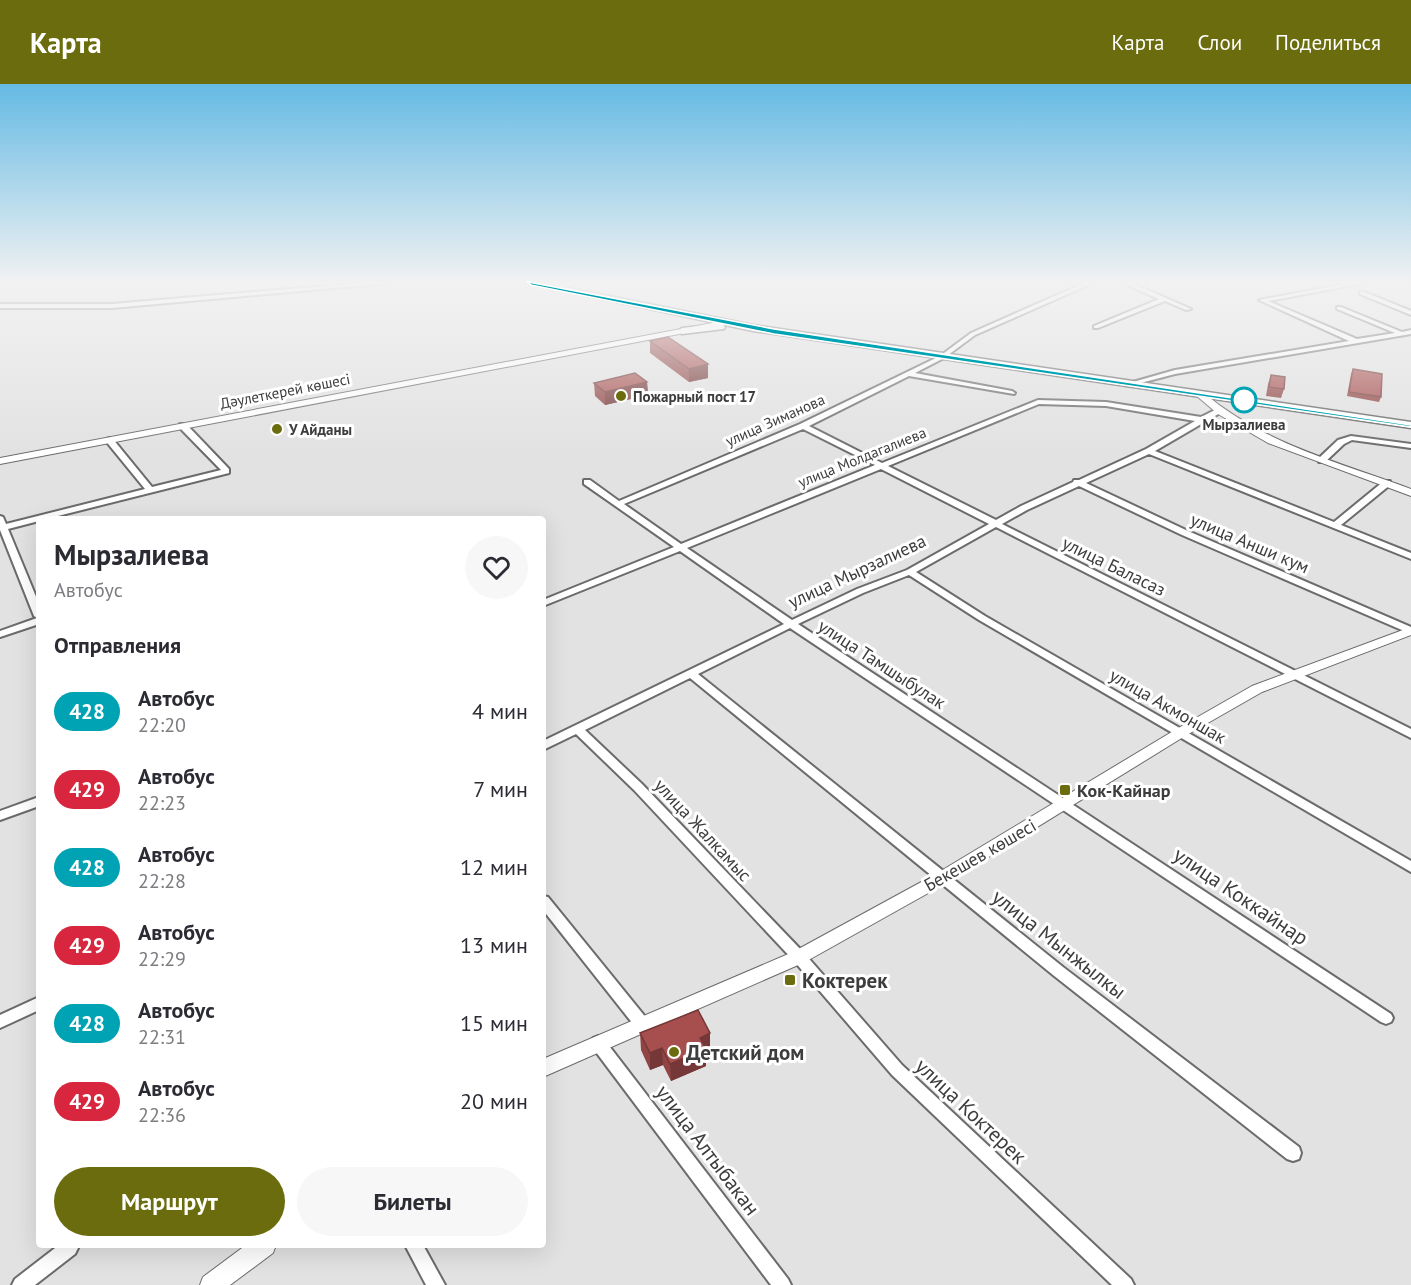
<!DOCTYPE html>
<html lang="ru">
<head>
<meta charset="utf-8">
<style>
	body { margin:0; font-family:"PT Sans",sans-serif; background:#f7f7f7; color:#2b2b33; height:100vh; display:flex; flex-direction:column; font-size:22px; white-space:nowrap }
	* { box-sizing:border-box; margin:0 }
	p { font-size:20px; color:#7c7c81 }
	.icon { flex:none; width:33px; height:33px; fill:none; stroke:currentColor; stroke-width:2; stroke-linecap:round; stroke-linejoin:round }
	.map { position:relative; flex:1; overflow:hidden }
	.drawer { position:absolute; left:36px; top:432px; width:510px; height:732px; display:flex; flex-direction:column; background:#fff; border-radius:6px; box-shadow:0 6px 24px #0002 }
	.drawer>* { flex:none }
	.badge { padding:0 12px; border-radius:20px; font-size:21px; line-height:39px }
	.map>.badge { position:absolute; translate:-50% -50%; box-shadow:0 0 0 3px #fff }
	h2 { padding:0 18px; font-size:22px; line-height:54px }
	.round { display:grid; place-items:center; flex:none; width:63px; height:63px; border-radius:32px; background:#f7f7f7 }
	.overview { display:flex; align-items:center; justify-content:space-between; height:102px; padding:0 18px }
	h1 { font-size:28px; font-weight:700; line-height:45px }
	.cta { display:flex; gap:12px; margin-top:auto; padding:12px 18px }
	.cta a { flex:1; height:69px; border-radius:36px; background:#6b6c0d; color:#fff; font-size:24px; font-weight:700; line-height:69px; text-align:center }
	.cta a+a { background:#f7f7f7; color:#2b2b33 }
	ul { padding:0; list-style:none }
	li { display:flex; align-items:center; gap:18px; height:78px; padding:0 18px }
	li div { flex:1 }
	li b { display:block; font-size:22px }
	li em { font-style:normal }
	li .badge { min-width:66px; font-weight:700; text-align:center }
	header { display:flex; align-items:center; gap:36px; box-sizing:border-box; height:84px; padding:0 30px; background:#6b6c0d; color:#fff }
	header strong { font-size:28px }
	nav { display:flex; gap:33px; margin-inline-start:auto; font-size:21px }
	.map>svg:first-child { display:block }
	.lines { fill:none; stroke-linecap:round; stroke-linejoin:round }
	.street-casing { stroke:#6b6b6c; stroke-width:4 }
	.secondary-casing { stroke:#6b6b6c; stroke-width:2 }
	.primary-casing { stroke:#6b6b6c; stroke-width:3 }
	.street { fill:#fff; fill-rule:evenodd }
	.secondary { fill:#fff; fill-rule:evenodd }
	.primary { fill:#fff; fill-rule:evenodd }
	.wall { fill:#904444 }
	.shaded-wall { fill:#753737 }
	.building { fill:#a74f4f; stroke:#753737; stroke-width:1.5 }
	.line { fill:#00a3b4; stroke:#fff; stroke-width:1.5 }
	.poi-dot { fill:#6b6c0d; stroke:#fff; stroke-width:2 }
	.stop-dot { fill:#fff; stroke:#00a3b4; stroke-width:3 }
	.labels { text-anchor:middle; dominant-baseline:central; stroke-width:6; stroke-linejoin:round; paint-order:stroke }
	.far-street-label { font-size:15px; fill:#3d3d3d; stroke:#fff }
	.far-poi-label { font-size:15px; font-weight:bold; fill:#3d3d3d; stroke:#fff; text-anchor:start }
	.far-stop-label { font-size:15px; font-weight:bold; fill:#3d3d3d; stroke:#fff }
	.street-label { font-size:18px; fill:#3d3d3d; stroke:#fff }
	.poi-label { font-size:18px; font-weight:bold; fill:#3d3d3d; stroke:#fff; text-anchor:start }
	.near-street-label { font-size:21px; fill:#3d3d3d; stroke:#fff }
	.near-poi-label { font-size:21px; font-weight:bold; fill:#3d3d3d; stroke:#fff; text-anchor:start }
</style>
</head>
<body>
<header>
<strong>Карта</strong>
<nav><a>Карта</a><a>Слои</a><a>Поделиться</a></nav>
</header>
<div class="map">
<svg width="1411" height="1201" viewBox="0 0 1411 1201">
	<rect width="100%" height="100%" fill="#e2e2e3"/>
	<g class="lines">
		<defs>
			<g id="street">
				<path d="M361,199H389L112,224H0V220H112Z"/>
				<path d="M566,199H578L553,206L550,204Z"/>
				<path d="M1084,199H1093L975,251L944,274L915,289L1012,307L1015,309L1014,310L909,292L809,342L882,379L1038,316L1106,318L1201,333L1217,325L1221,327L1220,329L1155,367L1334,438L1384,397H1390V401L1341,441L1411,469V475L1149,370L1086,399L1188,447L1411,543V550L1182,451L1079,402L1027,426L1002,440L1411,645V654L996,443L916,488L985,532L1411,777V788L979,536L909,491L863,509L798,540L1391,930L1393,934L1391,938L1386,940L1381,938L790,544L698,590L1063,883L1299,1063L1301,1069L1299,1075L1293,1077L1287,1075L1053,891L690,594L585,646L642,700L804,869L902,981L1131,1195L1134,1201H1112L892,991L794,877L634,706L576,650L543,666V657L784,540L680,467L543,522V516L674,463L584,400V396H590L619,417L800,340L940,272L971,249ZM1039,320L1106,322L1195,337L1146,365L1079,396H1074L1073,398L1021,422L996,436L888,382ZM803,345L875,381L681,460L624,420ZM881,385L989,440L907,486L857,505L792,536L687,464Z"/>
				<path d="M1123,199H1132L1191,225L1186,226L1165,217L1098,244H1094V242L1159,215Z"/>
				<path d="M1349,199H1364L1268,217L1357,255L1395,249L1337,225V223H1341L1402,248L1411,246V250L1175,290L1129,302L1126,300L1175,286L1349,257L1259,216Z"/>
				<path d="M1362,207L1411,227V231L1360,210V208Z"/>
				<path d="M180,340H186L229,385V389L46,435H39V437L8,445L39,520V540L0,553V547L37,534L34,532L0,446V432L3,433L6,440L145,405L105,356L109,354H112L152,403L221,386L180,344Z"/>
				<path d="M1351,352L1411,360V364L1352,356L1344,360L1325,378H1319V374L1338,356Z"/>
				<path d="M39,713V722L0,736V727Z"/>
				<path d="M543,812L548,813L647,935L649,940L647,945L642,946L637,945L543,826Z"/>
				<path d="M39,913V926L0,944V931Z"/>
				<path d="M598,952L603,954L788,1195L791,1201H771L593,964L591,959L593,954Z"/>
				<path d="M59,1161H76L78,1164L75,1170L35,1201H12L15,1195Z"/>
				<path d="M405,1161H423L445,1201H426Z"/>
			</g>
			<g id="secondary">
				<path d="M723,237L727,239L726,241L0,380V374Z"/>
				<path d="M1198,309H1204C1264,360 1339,378 1411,405V412L1268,359L1218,330L1198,313Z"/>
				<path d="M1411,543V551L1262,608L1185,652L948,798L805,878L543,993V975L793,868L936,790L1175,646L1252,602Z"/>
				<path d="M246,1161H276L273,1169L230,1201H200L203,1193Z"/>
			</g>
			<g id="primary">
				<path d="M527,199H545L753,241L1411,338V344L753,247Z"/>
				<path d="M721,240L725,243L724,245L682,250L678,247L682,244Z"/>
			</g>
		</defs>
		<use href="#street" class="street-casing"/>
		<use href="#secondary" class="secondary-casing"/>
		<use href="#primary" class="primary-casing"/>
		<use href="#street" class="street"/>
		<use href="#secondary" class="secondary"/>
		<use href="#primary" class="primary"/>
	</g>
	<g class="wall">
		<path d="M650,257L708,294L689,298L650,269Z"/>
		<path d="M1353,285L1381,313L1379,318L1347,312L1351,290Z"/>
		<path d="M1271,291L1284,305L1281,314L1266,312L1268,300Z"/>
		<path d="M647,298L648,311L605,321L595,312L594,299Z"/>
		<path d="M640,949H710V966L706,968V982L671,997L663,981L650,986L641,966Z"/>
	</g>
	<g class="shaded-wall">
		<path d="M708,280V294L689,298V285Z"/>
		<path d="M647,298L648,311L605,321V308Z"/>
		<path d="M710,949V966L706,968V982L671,997L670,980L700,954Z"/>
		<path d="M662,964L663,981L650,986V969Z"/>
	</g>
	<g class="building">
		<path d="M668,253L708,280L689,285L650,257Z"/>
		<path d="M1353,285L1382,290L1381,313L1349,308Z"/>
		<path d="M635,289L647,298L605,308L594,299Z"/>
		<path d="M1271,291L1285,293L1284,305L1269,303Z"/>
		<path d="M698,926L710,949L700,954L706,965L670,980L662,964L650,969L640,949Z"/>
	</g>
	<linearGradient id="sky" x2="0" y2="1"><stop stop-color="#65bae4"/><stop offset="0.54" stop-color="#f2f2f2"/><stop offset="1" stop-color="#f2f2f2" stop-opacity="0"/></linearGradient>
	<rect width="1411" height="368" fill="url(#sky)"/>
	<path class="line" d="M528,198L774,245L1411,341V343L774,250L531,201Z"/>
	<g class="poi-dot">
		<circle cx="621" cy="312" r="6"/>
		<circle cx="277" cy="345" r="6"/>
		<rect x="1059" y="700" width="12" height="12" rx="3"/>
		<rect x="784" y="890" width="12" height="12" rx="3"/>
		<circle cx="674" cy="968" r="6"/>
	</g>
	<circle class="stop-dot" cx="1244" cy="316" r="12"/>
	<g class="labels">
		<g class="far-street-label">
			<text transform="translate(285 307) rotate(-11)">Дәулеткерей көшесі</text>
			<text transform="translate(775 336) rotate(-24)">улица Зиманова</text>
			<text transform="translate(862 373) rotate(-22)">улица Молдагалиева</text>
		</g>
		<g class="far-poi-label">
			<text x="633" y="312">Пожарный пост 17</text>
			<text x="289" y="345">У Айданы</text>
		</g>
		<g class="far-stop-label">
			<text x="1244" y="340">Мырзалиева</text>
		</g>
		<g class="street-label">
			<text transform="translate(1250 459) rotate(23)">улица Анши кум</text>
			<text transform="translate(1114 482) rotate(26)">улица Баласаз</text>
			<text transform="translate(857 487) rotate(-25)">улица Мырзалиева</text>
			<text transform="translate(882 580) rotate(33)">улица Тамшыбулак</text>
			<text transform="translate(1168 622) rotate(30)">улица Акмоншак</text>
			<text transform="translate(703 746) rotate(47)">улица Жалкамыс</text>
			<text transform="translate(980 771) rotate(-30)">Бекешев көшесі</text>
		</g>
		<g class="poi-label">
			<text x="1077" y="706">Кок-Кайнар</text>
		</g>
		<g class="near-street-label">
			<text transform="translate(1241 812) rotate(34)">улица Коккайнар</text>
			<text transform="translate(1059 860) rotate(38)">улица Мынжылкы</text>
			<text transform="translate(971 1027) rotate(43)">улица Коктерек</text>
			<text transform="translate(708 1066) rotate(53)">улица Алтыбакан</text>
		</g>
		<g class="near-poi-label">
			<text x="802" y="896">Коктерек</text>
			<text x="686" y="968">Детский дом</text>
		</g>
	</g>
</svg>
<section class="drawer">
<div class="overview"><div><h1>Мырзалиева</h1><p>Автобус</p></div><a class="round"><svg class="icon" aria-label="heart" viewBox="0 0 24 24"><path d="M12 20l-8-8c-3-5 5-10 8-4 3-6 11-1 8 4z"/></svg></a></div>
<h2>Отправления</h2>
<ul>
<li><span class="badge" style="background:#00a3b4;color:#fff">428</span><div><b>Автобус</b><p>22:20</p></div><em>4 мин</em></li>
<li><span class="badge" style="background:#d7263d;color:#fff">429</span><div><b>Автобус</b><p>22:23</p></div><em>7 мин</em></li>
<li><span class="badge" style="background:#00a3b4;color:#fff">428</span><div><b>Автобус</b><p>22:28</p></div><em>12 мин</em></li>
<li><span class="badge" style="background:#d7263d;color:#fff">429</span><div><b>Автобус</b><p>22:29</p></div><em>13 мин</em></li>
<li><span class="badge" style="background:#00a3b4;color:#fff">428</span><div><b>Автобус</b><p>22:31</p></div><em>15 мин</em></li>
<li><span class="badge" style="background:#d7263d;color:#fff">429</span><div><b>Автобус</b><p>22:36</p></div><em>20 мин</em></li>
</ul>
<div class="cta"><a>Маршрут</a><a>Билеты</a></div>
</section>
</div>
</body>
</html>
